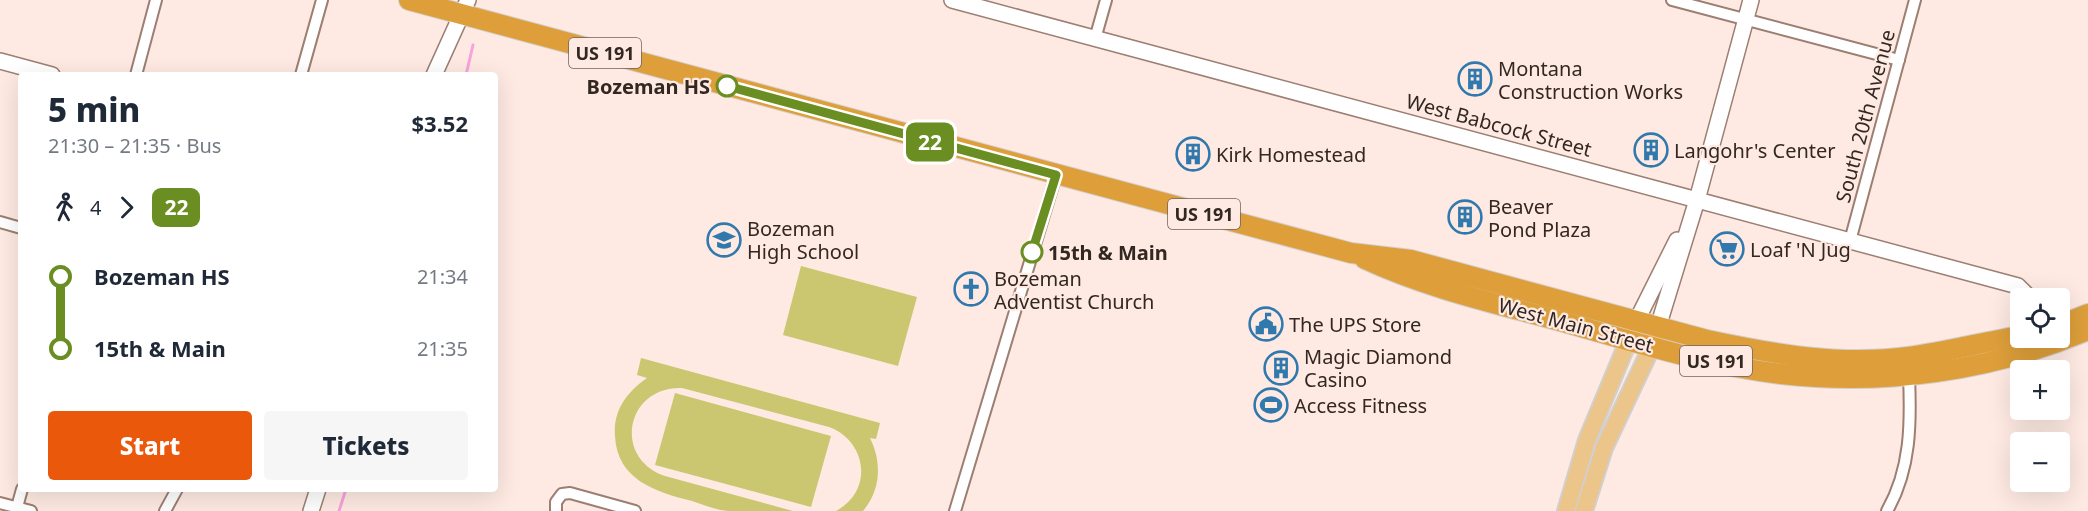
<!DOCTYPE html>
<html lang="en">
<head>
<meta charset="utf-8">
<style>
	body { margin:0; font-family:"Noto Sans",sans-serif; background:#f6f6f7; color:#1f2937; height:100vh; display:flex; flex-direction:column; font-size:22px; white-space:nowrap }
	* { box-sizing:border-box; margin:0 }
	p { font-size:20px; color:#747a83 }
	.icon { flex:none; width:33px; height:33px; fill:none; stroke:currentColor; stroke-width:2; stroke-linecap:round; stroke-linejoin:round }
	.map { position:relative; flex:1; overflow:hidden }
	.drawer { position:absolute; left:18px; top:72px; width:480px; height:420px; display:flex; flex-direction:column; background:#fff; border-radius:6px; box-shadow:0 6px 24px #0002 }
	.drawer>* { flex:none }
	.badge { padding:0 12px; border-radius:9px; font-size:21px; line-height:39px }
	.tools { position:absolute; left:2010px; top:288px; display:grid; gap:12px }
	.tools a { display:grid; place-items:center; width:60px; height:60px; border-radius:6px; background:#fff; box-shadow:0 6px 24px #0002; font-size:30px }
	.map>.badge { position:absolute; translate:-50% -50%; box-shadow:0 0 0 3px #fff }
	.legs { display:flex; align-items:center; gap:9px; height:66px; padding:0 30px; font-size:20px }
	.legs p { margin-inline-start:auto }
	.summary { display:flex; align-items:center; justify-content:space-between; height:102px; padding:0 30px }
	h1 { font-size:33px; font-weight:800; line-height:45px }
	.button { display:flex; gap:12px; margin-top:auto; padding:12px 30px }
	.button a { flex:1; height:69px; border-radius:6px; background:#ea580c; color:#fff; font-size:24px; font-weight:800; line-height:69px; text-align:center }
	.button a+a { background:#f6f6f7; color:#1f2937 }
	ul { padding:0 30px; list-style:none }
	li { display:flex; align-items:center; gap:21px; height:72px; font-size:22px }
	li i { display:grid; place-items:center; width:9px; height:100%; margin:0 8px; background:currentColor }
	li i::after { content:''; width:15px; height:15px; margin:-8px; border:4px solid; border-radius:50%; background:#fff }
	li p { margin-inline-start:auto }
	li:first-child i { background:linear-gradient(#0000 50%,currentColor 0) }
	li:last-child i { background:linear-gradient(currentColor 50%,#0000 0) }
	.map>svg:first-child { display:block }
	.green { fill:#cbc770 }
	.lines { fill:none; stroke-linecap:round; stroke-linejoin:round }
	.stream { stroke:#f7a3dd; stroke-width:3 }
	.street-casing { stroke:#9c7e72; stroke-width:14 }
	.secondary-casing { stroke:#9c7e72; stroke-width:18 }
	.primary-casing { stroke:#d2cfce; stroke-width:20 }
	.highway-casing { stroke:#d2cfce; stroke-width:22 }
	.street { stroke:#fff; stroke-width:10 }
	.secondary { stroke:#fff; stroke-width:15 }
	.primary { stroke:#ebc589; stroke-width:16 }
	.highway { stroke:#de9f3b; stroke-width:20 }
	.line-1-casing { stroke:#fff; stroke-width:14 }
	.line-1 { stroke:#6b8e23; stroke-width:9 }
	.stop-1-dot { fill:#fff; stroke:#6b8e23; stroke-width:3 }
	.labels { text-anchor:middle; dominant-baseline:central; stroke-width:4.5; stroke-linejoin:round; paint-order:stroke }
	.shield { fill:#feeae2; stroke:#70625c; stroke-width:1.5 }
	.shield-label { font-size:18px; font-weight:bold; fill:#332722 }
	.poi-label { font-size:20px; fill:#332722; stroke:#feeae2; text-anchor:start }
	.stop-label { font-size:20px; font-weight:bold; fill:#332722; stroke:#feeae2; text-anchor:end }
	.street-label { font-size:20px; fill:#332722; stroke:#feeae2 }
</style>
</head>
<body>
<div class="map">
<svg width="2088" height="511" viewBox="0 0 2088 511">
	<rect width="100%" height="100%" fill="#feeae2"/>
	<g class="green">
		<path d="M801,266L917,297L898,366L783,335Z"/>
		<path d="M641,358L880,423L876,439L870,438C882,462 881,490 863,511H836C874,491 867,441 829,427L682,388C626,386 612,458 665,476L793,511C772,511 749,511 728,511C716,510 704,505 692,501C656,492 617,480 615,436C613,410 627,392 647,378L637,375Z"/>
		<path d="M675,393L831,436L811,507L655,465Z"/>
	</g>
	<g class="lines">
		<g class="stream">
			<path d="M466,75L473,45"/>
			<path d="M339,511L346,489"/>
		</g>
		<defs>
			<g id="street">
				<path d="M1672,0L1899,60"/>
				<path d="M1095,39L1106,0"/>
				<path d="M136,75L156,0"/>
				<path d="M301,75L322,0"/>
				<path d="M0,222L21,228"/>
				<path d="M1850,241L1915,0"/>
				<path d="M0,503L31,511"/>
				<path d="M16,511L22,489"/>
				<path d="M165,511L177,489"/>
				<path d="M556,511V502L562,494L570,493L635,511"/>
				<path d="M955,511L1056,175"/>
				<path d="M1887,511C1911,469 1911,423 1909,376"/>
			</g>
			<g id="secondary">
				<path d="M952,0L2018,286L2030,298"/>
				<path d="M0,61L52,75"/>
				<path d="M434,75L468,0"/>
				<path d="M1637,320L1677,240"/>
				<path d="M1658,327L1697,200L1751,0"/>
				<path d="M311,511L318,489"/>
			</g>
			<g id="primary">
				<path d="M1566,511L1587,440L1637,320"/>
				<path d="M1584,511L1604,448L1652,346L1658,327"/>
			</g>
			<g id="highway">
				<path d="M409,0L1351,253L1411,260L1707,340C1773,354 1840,366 1908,357C1946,352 1983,342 2020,336"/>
				<path d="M1365,259C1427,288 1494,303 1560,321C1632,341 1706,365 1781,374C1884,386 1992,371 2088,330"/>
				<path d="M2060,325L2088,314"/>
			</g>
		</defs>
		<use href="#street" class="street-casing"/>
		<use href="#secondary" class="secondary-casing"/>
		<use href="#primary" class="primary-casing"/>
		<use href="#highway" class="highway-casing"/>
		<use href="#street" class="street"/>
		<use href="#secondary" class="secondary"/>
		<use href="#primary" class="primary"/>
		<use href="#highway" class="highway"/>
	</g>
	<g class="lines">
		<defs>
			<path id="line-1" d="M727,86L1056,175L1032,252"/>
		</defs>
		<use href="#line-1" class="line-1-casing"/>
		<use href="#line-1" class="line-1"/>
	</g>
	<defs>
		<symbol id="building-ring" viewBox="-11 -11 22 22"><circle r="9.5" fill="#feeae2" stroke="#3179ad" stroke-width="1.5"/><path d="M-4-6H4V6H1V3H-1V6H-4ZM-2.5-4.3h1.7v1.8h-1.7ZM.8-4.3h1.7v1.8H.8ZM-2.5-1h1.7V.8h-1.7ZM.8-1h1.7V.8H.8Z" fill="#3179ad"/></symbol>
		<symbol id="school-ring" viewBox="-11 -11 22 22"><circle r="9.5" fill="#feeae2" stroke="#3179ad" stroke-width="1.5"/><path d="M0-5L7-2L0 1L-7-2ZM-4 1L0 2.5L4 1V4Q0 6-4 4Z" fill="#3179ad"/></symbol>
		<symbol id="supermarket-ring" viewBox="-11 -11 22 22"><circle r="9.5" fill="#feeae2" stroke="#3179ad" stroke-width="1.5"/><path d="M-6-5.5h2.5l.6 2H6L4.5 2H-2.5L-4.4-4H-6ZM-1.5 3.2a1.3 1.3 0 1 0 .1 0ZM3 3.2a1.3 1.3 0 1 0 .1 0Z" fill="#3179ad"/></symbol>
		<symbol id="church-ring" viewBox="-11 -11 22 22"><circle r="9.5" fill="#feeae2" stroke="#3179ad" stroke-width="1.5"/><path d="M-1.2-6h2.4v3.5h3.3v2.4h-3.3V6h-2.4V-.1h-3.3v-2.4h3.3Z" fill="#3179ad"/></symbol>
		<symbol id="civic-ring" viewBox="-11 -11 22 22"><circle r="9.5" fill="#feeae2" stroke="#3179ad" stroke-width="1.5"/><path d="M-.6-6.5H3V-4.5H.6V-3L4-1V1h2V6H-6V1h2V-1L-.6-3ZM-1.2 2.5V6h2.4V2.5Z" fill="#3179ad"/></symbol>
		<symbol id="stadium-ring" viewBox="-11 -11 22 22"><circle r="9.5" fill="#feeae2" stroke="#3179ad" stroke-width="1.5"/><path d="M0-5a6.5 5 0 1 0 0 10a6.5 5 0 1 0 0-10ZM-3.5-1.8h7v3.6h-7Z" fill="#3179ad"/></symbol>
	</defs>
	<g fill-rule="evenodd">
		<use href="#building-ring" x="1456" y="60" width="38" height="38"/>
		<use href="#building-ring" x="1632" y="131" width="38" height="38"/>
		<use href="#building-ring" x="1174" y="135" width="38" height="38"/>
		<use href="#building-ring" x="1446" y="198" width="38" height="38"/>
		<use href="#school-ring" x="705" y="221" width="38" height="38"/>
		<use href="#supermarket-ring" x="1708" y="230" width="38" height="38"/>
		<use href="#church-ring" x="952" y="270" width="38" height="38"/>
		<use href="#civic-ring" x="1247" y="305" width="38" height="38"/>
		<use href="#building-ring" x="1262" y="349" width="38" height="38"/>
		<use href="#stadium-ring" x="1252" y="386" width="38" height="38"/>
	</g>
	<g class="stop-1-dot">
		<circle cx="727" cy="86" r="10"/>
		<circle cx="1032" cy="252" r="10"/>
	</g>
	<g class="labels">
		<g class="shield">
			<rect x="569" y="38" width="72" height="30" rx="4.5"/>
			<rect x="1168" y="199" width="72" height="30" rx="4.5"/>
			<rect x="1680" y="346" width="72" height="30" rx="4.5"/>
		</g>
		<g class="shield-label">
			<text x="605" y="53">US 191</text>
			<text x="1204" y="214">US 191</text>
			<text x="1716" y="361">US 191</text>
		</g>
		<g class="poi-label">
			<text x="1498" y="68">Montana<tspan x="1498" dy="23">Construction Works</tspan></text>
			<text x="1674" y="150">Langohr's Center</text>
			<text x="1216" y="154">Kirk Homestead</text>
			<text x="1488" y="206">Beaver<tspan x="1488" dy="23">Pond Plaza</tspan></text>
			<text x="747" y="228">Bozeman<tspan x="747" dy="23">High School</tspan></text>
			<text x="1750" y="249">Loaf 'N Jug</text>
			<text x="994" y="278">Bozeman<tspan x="994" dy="23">Adventist Church</tspan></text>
			<text x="1289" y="324">The UPS Store</text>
			<text x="1304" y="356">Magic Diamond<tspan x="1304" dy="23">Casino</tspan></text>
			<text x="1294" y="405">Access Fitness</text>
		</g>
		<g class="stop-label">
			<text x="710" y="86">Bozeman HS</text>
			<text x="1048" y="252" text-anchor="start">15th &amp; Main</text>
		</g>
		<g class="street-label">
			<text transform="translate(1865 116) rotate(-75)">South 20th Avenue</text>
			<text transform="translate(1499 125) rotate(15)">West Babcock Street</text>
			<text transform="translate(1576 325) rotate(15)">West Main Street</text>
		</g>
	</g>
</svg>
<div class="tools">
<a><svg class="icon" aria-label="locate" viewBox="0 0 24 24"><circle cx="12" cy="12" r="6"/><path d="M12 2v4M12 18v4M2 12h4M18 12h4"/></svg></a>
<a>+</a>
<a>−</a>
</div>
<b class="badge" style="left:930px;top:142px;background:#6b8e23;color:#fff">22</b>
<section class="drawer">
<div class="summary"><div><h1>5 min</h1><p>21:30 – 21:35 · Bus</p></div><b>$3.52</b></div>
<div class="legs"><svg class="icon" aria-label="walk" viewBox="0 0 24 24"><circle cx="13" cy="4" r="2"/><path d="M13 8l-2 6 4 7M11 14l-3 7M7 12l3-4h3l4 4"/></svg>4<svg class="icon" aria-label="forward" viewBox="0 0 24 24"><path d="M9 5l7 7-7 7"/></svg><b class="badge" style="background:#6b8e23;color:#fff">22</b></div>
<ul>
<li><i style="color:#6b8e23"></i><b>Bozeman HS</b><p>21:34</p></li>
<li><i style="color:#6b8e23"></i><b>15th &amp; Main</b><p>21:35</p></li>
</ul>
<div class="button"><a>Start</a><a>Tickets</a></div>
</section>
</div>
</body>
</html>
